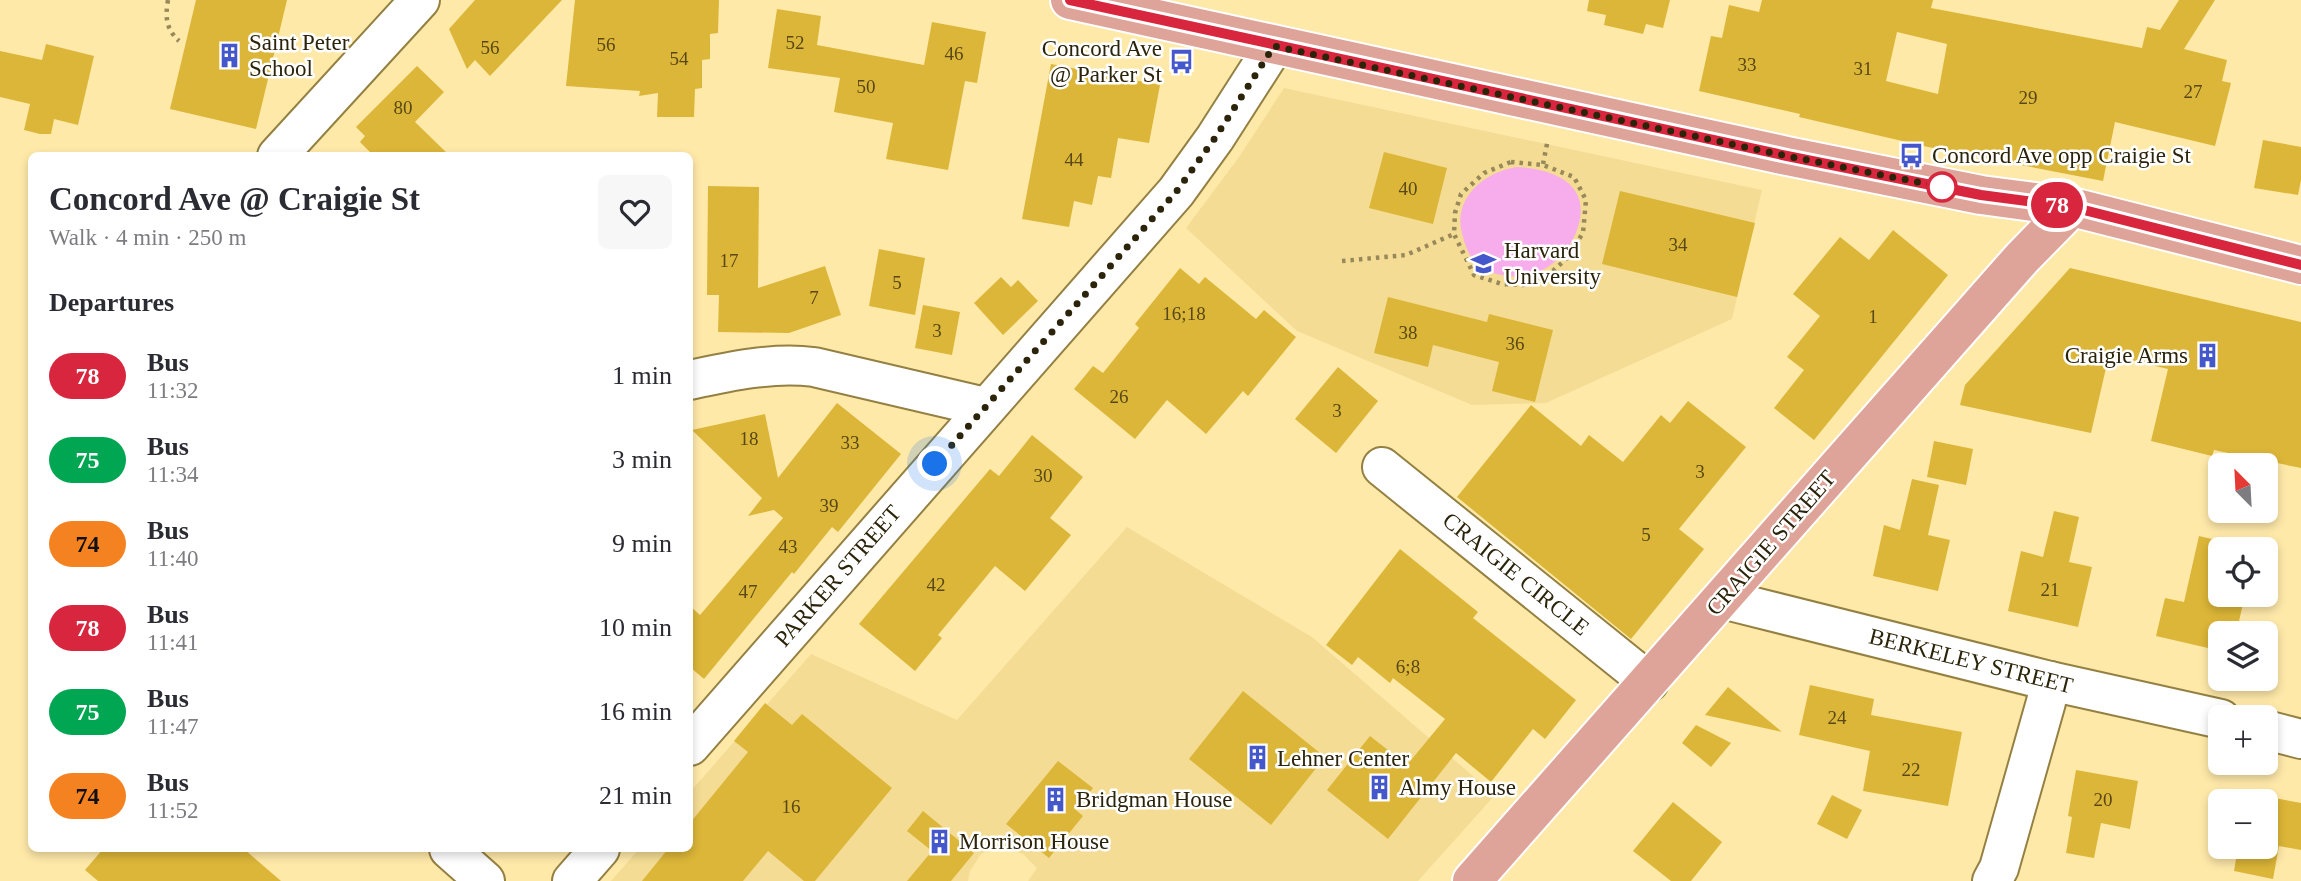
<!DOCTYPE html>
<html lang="en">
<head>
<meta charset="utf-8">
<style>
	body { margin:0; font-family:Georgia,serif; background:#f7f7f7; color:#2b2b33; height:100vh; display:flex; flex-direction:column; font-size:26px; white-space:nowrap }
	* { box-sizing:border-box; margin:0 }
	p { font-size:23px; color:#7c7c81 }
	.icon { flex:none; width:38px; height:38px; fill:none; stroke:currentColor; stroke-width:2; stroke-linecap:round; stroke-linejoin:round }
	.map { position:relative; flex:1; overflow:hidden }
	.drawer { position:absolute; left:28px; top:152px; width:665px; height:700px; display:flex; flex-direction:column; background:#fff; border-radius:10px; box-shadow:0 4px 10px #0003 }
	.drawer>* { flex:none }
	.badge { padding:0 14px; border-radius:23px; font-size:24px; line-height:46px }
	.needle { width:46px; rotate:336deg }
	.fabs { position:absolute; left:2208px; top:453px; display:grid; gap:14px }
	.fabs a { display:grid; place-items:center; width:70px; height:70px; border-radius:10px; background:#fff; box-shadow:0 4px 10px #0003; font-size:35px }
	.you { position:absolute; width:35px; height:35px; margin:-18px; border:5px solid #fff; border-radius:50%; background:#1a73e8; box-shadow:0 0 0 10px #1a73e833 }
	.map>.badge { position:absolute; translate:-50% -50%; box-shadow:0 0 0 4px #fff }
	h2 { padding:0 21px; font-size:26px; line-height:63px }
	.round { display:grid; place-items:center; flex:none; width:74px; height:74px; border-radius:10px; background:#f7f7f7 }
	.overview { display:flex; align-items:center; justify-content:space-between; height:119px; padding:0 21px }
	h1 { font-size:33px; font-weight:700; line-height:52px }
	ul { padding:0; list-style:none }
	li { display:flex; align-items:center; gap:21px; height:84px; padding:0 21px }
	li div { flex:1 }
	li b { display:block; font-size:26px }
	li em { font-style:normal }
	li .badge { min-width:77px; font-weight:700; text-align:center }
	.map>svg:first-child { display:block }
	.built { fill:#f4dc94 }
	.green { fill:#f7acec }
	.building { fill:#dcb638; fill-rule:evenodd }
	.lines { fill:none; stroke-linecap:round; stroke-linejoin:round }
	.minor-casing { stroke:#948042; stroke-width:42 }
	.major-casing { stroke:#fff; stroke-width:42 }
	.path { stroke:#98895b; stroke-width:4.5; stroke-dasharray:3.5 5; stroke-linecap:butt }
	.minor { stroke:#fff; stroke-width:38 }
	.major { stroke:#dfa499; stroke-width:38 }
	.line-casing { stroke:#fff; stroke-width:16 }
	.line { stroke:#d7263d; stroke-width:10 }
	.walk { stroke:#2c240a; stroke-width:7; stroke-dasharray:0 12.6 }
	.stop-dot { fill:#fff; stroke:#d7263d; stroke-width:3.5 }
	.labels { text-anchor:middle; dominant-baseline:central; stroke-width:5; stroke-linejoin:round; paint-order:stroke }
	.number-label { font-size:19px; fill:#584816 }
	.poi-label { font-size:23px; fill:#2c240a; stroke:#fff; text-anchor:start }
	.street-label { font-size:23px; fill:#2c240a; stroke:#fff }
</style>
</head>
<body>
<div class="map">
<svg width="2301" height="881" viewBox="0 0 2301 881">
	<rect width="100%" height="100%" fill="#ffe9a9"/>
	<g class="built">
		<path d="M1284,88L1762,190L1732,319L1546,403L1472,405L1297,331L1186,228L1239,157Z"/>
		<path d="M1127,527L1312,637L1495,795L1418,881H1028L1037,868L1023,854L999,846L981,854L970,871L968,881H611L639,849H690V792L811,654L957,720Z"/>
	</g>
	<path class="green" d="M1516,167C1556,169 1596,186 1575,235C1561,266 1530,283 1497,274C1489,272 1484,271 1478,265C1470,258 1466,248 1463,237C1451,200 1482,173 1516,167Z"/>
	<g class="building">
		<path d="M196,0H287L256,129L170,109Z"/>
		<path d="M475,0H562L490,76L475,60L467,69L449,29Z"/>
		<path d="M575,0H719L718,33L710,34V59L702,60V88L695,89L694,117H657L658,93L639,96L640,91L566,86Z"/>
		<path d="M1589,0H1670L1663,28L1646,24L1643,34L1604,25L1606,15L1587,11Z"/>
		<path d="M1762,0H1933L1931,8L2142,48L2147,27L2160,30L2179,0H2215L2184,49L2227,60L2222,81L2231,83L2215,146L2115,122L2103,181L1928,147L1799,117L1800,114L1699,91L1711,36L1722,38L1729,5L1759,12ZM1897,32L1947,44L1938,94L1886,81Z"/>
		<path d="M777,9L821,16L817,45L924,65L932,22L986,32L977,83L965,81L948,170L886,159L893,123L834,112L840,78L768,68Z"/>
		<path d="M46,44L94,56L78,125L54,119L51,134H40L24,130L30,104L0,97V51L42,60Z"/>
		<path d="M1051,64L1160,85L1149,143L1118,138L1111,178L1098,176L1092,205L1074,201L1069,227L1022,219Z"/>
		<path d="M417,66L444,92L415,122L450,156H374L360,142L365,136L356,127Z"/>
		<path d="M2263,140L2301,147V180L2298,195L2254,188Z"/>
		<path d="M1384,152L1447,168L1433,224L1369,208Z"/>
		<path d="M708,186L759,187L758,288L825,266L841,315L789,333L718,332L719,295H707Z"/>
		<path d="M1620,191L1755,223L1737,297L1602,264Z"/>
		<path d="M1893,230L1948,275L1814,440L1774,408L1804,370L1787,357L1820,316L1793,294L1840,237L1869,260Z"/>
		<path d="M879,249L925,258L915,315L869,306Z"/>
		<path d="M1180,268L1199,284L1205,277L1256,319L1264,310L1296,337L1248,396L1243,391L1206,434L1167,400L1135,439L1074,389L1093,366L1103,373L1139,328L1135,324Z"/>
		<path d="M2070,268L2301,322V468L2214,450L2212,456L2151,441L2168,369L2109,355L2091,433L1960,405L1965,385Z"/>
		<path d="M1001,277L1011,287L1018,280L1038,301L1003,335L974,303Z"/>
		<path d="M1388,297L1487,322L1489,314L1553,330L1535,402L1492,391L1499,362L1433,345L1428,367L1374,353Z"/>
		<path d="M923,305L960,312L952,355L915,348Z"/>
		<path d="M1338,367L1378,401L1336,453L1295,419Z"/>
		<path d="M1688,401L1746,447L1679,529L1704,549L1631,639L1457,497L1531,405L1581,446L1589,435L1623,462L1661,415L1670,423Z"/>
		<path d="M837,403L901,454L838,532L832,527L794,574L792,572L704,679L690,667V606L700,615L783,518L774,510L748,516L762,498L692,430L765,414L778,478Z"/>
		<path d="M1032,435L1083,477L1050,518L1071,535L1025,591L995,566L938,635L942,638L915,671L859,624L990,469L999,476Z"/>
		<path d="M1934,441L1973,449L1966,485L1927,477Z"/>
		<path d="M1912,479L1939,485L1928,535L1950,540L1938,591L1873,576L1884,525L1900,530Z"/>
		<path d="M2054,511L2079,517L2069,562L2092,567L2078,627L2008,611L2021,551L2043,557Z"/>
		<path d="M2199,536L2237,545L2236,550H2221V595H2245L2236,634H2221V651L2156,636L2165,598L2184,602Z"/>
		<path d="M1400,549L1478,612L1473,618L1576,700L1545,739L1533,729L1491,782L1456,753L1388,839L1327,790L1370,736L1407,765L1445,719L1393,678L1390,683L1358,657L1352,665L1326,645Z"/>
		<path d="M1810,685L1874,699L1871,715L1962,732L1948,806L1863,791L1870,751L1799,735Z"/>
		<path d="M1728,687L1782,732L1705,715Z"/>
		<path d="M1243,691L1325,757L1271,825L1189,759Z"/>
		<path d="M765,703L792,725L802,714L892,788L815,881H804L768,851L743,881H642L668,849H690V823L748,752L734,741Z"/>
		<path d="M1696,725L1731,743L1711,767L1682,743Z"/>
		<path d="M1058,761L1093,788L1076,810L1083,816L1049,858L1006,824Z"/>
		<path d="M2076,770L2138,781L2130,829L2101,823L2094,858L2066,853L2072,817L2068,816Z"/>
		<path d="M2248,793L2301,803V850L2279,846L2273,879L2234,871L2238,847H2266V802H2246Z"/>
		<path d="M1832,795L1862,810L1847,839L1817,824Z"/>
		<path d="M1673,802L1722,842L1691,881H1671L1633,851Z"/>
		<path d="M923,811L974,853L951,881H907L932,851L907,831Z"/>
		<path d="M103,849H244L281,881H98L85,870Z"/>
	</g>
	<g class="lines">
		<defs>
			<g id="minor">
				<path d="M277,156L420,0"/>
				<path d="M690,380C731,371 772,362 814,367L985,407"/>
				<path d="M1382,467L1649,682"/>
				<path d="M1722,599L2050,681L2221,719"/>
				<path d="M2266,730L2301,739"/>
				<path d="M690,746L1176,192L1215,138L1274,46"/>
				<path d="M449,849L485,881"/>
				<path d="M572,881L600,849"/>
				<path d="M1992,881L1999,868L2046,702L2050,681"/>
			</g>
			<g id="major">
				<path d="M1070,0L1787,156L1981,195L2072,207L2301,265"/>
				<path d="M1472,881L2022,258L2072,207"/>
			</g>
		</defs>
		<use href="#minor" class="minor-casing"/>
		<use href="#major" class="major-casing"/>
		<g class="path">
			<path d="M168,0C165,17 166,29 179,41"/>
			<path d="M1511,162L1543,165L1574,177L1586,200L1583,233L1566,259L1554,270L1523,285L1502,284L1474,275L1454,234L1455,213L1461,194L1484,173Z"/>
			<path d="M1543,164L1548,139"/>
			<path d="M1342,261L1406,255L1454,234"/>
		</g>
		<use href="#minor" class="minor"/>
		<use href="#major" class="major"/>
	</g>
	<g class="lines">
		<defs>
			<path id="line" d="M1070,0L1787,156L1981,195L2072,207L2301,265"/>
		</defs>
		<use href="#line" class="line-casing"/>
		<use href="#line" class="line"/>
		<path class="walk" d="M935,464L1176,192L1215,138L1274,46L1787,156L1942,187"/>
	</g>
	<defs>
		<symbol id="building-bare" viewBox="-9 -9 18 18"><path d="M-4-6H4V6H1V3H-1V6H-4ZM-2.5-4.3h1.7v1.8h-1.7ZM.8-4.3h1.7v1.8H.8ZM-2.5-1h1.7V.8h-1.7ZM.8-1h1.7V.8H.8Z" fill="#4457cb" stroke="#fff" stroke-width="2.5" paint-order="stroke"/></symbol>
		<symbol id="bus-bare" viewBox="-9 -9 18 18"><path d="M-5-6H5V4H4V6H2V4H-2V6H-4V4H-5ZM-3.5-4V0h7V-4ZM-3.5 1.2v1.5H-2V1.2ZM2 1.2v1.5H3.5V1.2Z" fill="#4457cb" stroke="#fff" stroke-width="2.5" paint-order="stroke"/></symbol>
		<symbol id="university-bare" viewBox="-9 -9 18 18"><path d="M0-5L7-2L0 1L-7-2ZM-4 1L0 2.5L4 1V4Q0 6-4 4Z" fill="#4457cb" stroke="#fff" stroke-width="2.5" paint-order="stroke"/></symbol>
	</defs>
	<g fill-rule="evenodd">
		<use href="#building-bare" x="212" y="38" width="35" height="35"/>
		<use href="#bus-bare" x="1164" y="44" width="35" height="35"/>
		<use href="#bus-bare" x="1894" y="138" width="35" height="35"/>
		<use href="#university-bare" x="1466" y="246" width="35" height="35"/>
		<use href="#building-bare" x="2190" y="338" width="35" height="35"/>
		<use href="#building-bare" x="1240" y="740" width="35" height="35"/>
		<use href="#building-bare" x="1362" y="770" width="35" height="35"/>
		<use href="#building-bare" x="1038" y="782" width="35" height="35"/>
		<use href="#building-bare" x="922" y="824" width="35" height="35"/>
	</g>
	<circle class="stop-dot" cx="1942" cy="187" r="14"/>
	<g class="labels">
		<g class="number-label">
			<text x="795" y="42">52</text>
			<text x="606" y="44">56</text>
			<text x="490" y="47">56</text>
			<text x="954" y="53">46</text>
			<text x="679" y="58">54</text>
			<text x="1747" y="64">33</text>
			<text x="1863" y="68">31</text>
			<text x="866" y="86">50</text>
			<text x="2193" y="91">27</text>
			<text x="2028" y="97">29</text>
			<text x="403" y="107">80</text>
			<text x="1074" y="159">44</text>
			<text x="1408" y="188">40</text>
			<text x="1678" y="244">34</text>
			<text x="729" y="260">17</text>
			<text x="897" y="282">5</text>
			<text x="814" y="297">7</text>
			<text x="1184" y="313">16;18</text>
			<text x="1873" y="316">1</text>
			<text x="937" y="330">3</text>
			<text x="1408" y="332">38</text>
			<text x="1515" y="343">36</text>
			<text x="1119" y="396">26</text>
			<text x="1337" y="410">3</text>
			<text x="749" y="438">18</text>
			<text x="850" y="442">33</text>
			<text x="1700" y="471">3</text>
			<text x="1043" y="475">30</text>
			<text x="829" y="505">39</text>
			<text x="1646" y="534">5</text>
			<text x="788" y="546">43</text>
			<text x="936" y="584">42</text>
			<text x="2050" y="589">21</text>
			<text x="748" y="591">47</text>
			<text x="1408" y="666">6;8</text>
			<text x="1837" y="717">24</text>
			<text x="1911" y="769">22</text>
			<text x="2103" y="799">20</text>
			<text x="791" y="806">16</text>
		</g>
		<g class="poi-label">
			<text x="249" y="42">Saint Peter<tspan x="249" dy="26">School</tspan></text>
			<text x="1162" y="48" text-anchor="end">Concord Ave<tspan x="1162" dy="26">@ Parker St</tspan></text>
			<text x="1932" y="155">Concord Ave opp Craigie St</text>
			<text x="1504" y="250">Harvard<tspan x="1504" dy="26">University</tspan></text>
			<text x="2188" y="355" text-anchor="end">Craigie Arms</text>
			<text x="1277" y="758">Lehner Center</text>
			<text x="1399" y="787">Almy House</text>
			<text x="1076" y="799">Bridgman House</text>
			<text x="959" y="841">Morrison House</text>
		</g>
		<g class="street-label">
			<text transform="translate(1771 543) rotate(-49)">CRAIGIE STREET</text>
			<text transform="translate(1516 574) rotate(39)">CRAIGIE CIRCLE</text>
			<text transform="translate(838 576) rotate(-49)">PARKER STREET</text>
			<text transform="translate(1971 661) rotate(14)">BERKELEY STREET</text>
		</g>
	</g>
</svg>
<div class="fabs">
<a><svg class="needle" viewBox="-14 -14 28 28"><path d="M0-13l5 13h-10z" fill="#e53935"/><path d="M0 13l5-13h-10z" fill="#7c7c81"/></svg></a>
<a><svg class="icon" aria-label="locate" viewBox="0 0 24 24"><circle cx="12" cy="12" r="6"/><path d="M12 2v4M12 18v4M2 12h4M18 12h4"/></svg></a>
<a><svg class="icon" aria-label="layers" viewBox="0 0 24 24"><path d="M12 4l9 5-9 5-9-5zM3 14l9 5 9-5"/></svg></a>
<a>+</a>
<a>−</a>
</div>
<div class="you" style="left:935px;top:464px"></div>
<b class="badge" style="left:2057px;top:205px;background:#d7263d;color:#fff">78</b>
<section class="drawer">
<div class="overview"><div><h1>Concord Ave @ Craigie St</h1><p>Walk · 4 min · 250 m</p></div><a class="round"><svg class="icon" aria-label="heart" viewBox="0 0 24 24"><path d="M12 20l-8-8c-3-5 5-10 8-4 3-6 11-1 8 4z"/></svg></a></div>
<h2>Departures</h2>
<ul>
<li><span class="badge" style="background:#d7263d;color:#fff">78</span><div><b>Bus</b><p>11:32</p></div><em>1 min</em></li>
<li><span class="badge" style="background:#00a651;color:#fff">75</span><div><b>Bus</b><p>11:34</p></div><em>3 min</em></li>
<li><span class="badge" style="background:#f58220;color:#111">74</span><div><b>Bus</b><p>11:40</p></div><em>9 min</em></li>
<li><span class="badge" style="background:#d7263d;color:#fff">78</span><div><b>Bus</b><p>11:41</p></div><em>10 min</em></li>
<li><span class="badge" style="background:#00a651;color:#fff">75</span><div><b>Bus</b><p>11:47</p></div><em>16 min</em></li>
<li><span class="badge" style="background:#f58220;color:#111">74</span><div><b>Bus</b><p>11:52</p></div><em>21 min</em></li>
</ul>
</section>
</div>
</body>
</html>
